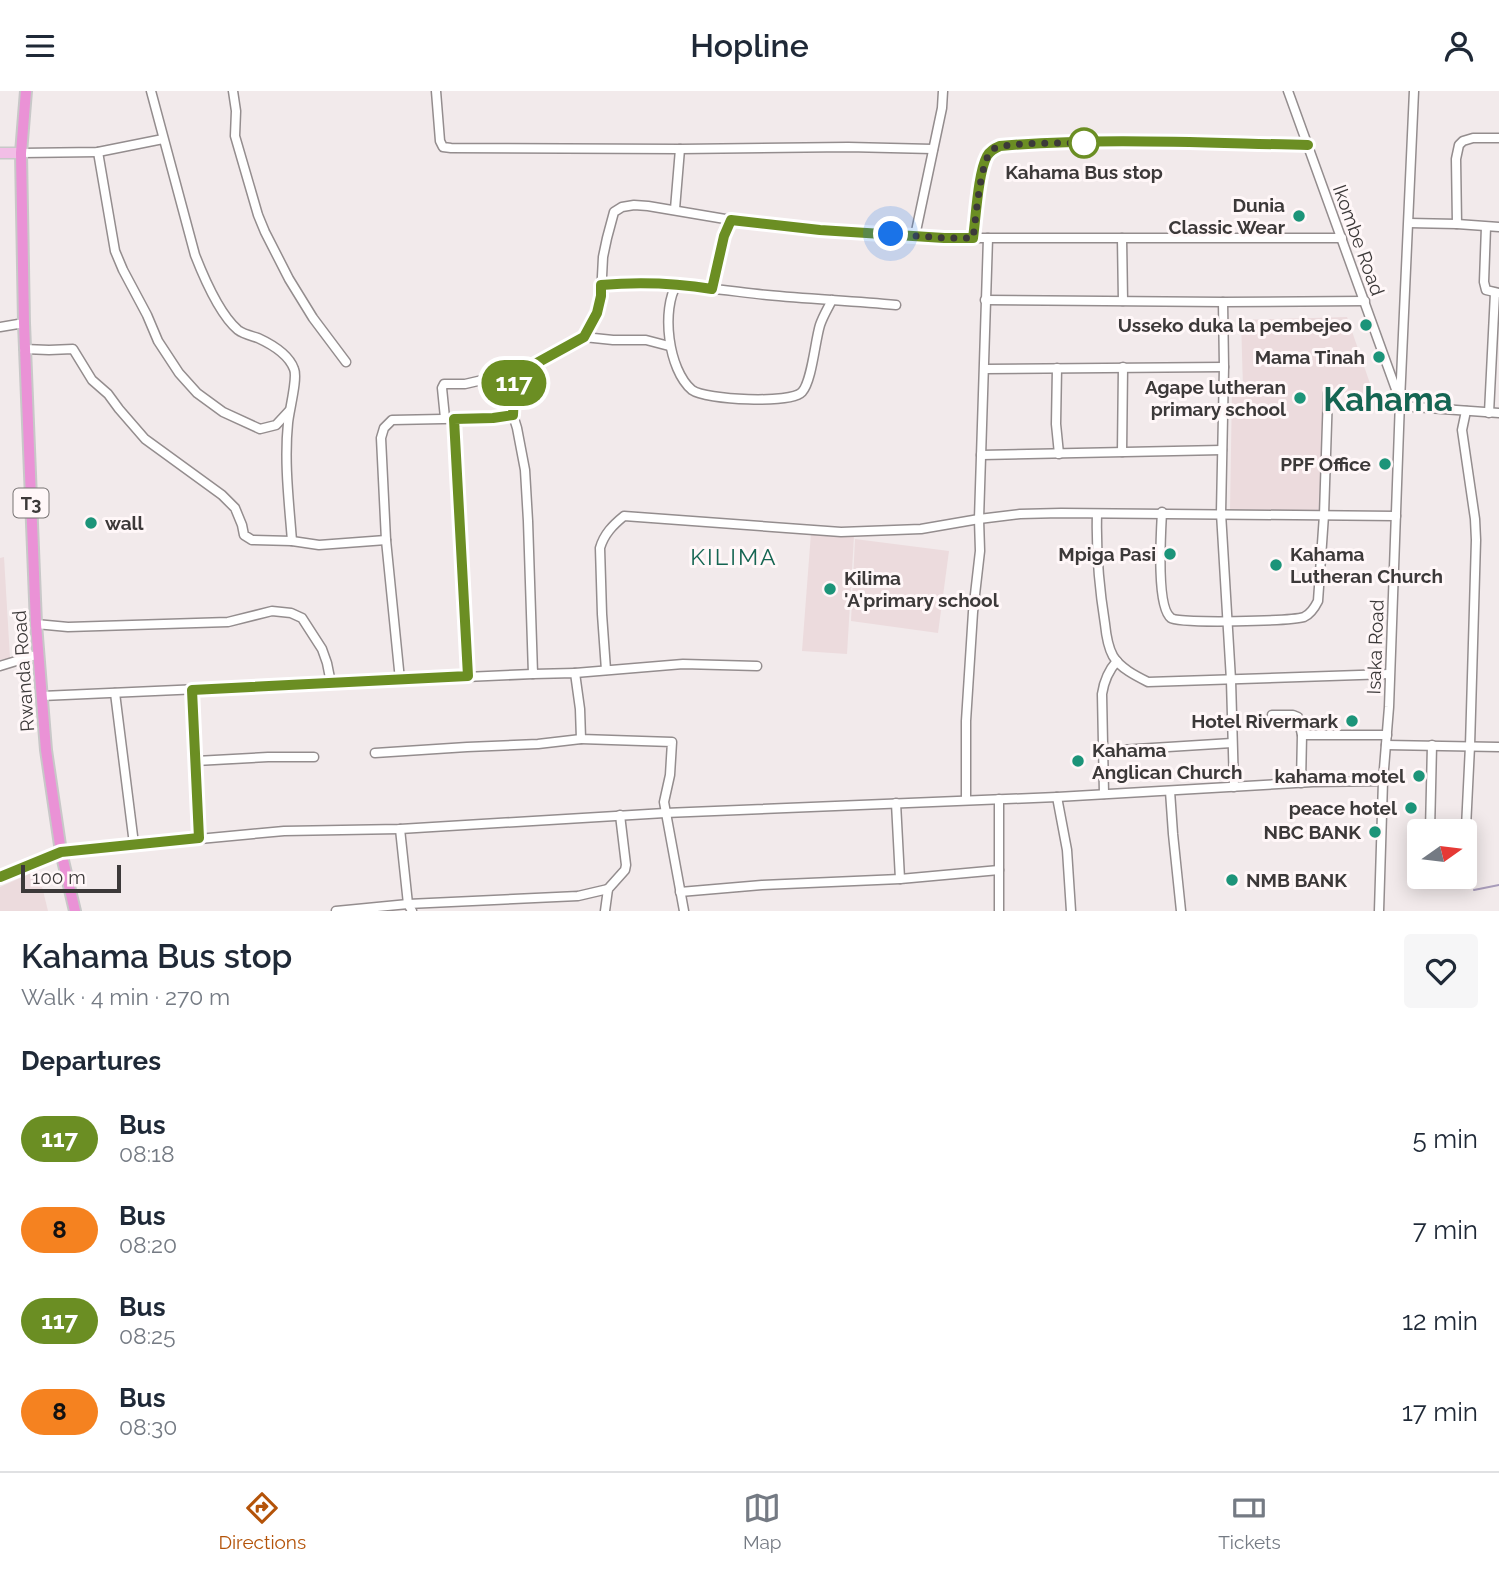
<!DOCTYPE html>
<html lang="en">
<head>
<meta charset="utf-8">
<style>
	body { margin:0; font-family:Raleway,sans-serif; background:#f6f6f7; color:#1f2937; height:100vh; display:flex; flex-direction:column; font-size:26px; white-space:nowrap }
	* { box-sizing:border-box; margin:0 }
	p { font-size:23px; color:#747a83 }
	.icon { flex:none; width:38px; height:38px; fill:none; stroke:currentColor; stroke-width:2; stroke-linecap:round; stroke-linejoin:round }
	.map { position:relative; height:820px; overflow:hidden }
	.panel { display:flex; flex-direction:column; background:#fff; flex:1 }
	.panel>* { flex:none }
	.badge { padding:0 14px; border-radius:23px; font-size:24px; line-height:46px }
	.needle { width:46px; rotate:76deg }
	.fabs { position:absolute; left:1407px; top:728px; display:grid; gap:14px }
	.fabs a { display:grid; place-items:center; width:70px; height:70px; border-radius:7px; background:#fff; box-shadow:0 4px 18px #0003; font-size:35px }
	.scale { position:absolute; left:21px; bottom:18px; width:100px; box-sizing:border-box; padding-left:7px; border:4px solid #3c3939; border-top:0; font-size:19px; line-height:24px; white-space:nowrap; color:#3c3939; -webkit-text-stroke:5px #fff7f8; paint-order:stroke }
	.you { position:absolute; width:35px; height:35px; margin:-18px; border:5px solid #fff; border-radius:50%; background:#1a73e8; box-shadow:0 0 0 10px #1a73e833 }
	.map>.badge { position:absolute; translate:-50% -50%; box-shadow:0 0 0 4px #fff }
	h2 { padding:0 21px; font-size:26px; line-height:63px }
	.round { display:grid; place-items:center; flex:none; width:74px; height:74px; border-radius:7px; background:#f6f6f7 }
	.overview { display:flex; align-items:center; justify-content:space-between; height:119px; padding:0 21px }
	h1 { font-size:33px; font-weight:600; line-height:52px }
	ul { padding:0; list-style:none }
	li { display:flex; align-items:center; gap:21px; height:91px; padding:0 21px }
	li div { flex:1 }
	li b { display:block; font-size:26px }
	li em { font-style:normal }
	li .badge { min-width:77px; font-weight:700; text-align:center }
	header { display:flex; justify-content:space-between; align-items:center; height:91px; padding:0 21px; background:#fff; font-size:32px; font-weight:600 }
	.menu { display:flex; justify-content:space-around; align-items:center; height:98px; border-top:2px solid #e0e1e3; background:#fff; font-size:19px; color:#747a83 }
	.menu a { display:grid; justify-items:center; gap:4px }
	.menu .current { color:#b45309 }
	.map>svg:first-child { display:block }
	.built { fill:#ecdbdd }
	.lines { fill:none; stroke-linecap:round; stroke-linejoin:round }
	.stream { stroke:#a89cba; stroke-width:2 }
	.minor-casing { stroke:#948d8e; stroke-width:11 }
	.major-casing { stroke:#c8c8c8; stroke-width:13 }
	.highway-casing { stroke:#c8c8c8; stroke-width:14 }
	.minor { stroke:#fff; stroke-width:8 }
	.major { stroke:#f2bee6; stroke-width:10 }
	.highway { stroke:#ea92d6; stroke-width:10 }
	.line-casing { stroke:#fff; stroke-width:16 }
	.line { stroke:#6b8e23; stroke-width:10 }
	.walk { stroke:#3c3939; stroke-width:7; stroke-dasharray:0 12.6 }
	.stop-dot { fill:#fff; stroke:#6b8e23; stroke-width:3.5 }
	.poi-dot { fill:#1c9479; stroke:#fff7f8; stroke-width:2.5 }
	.labels { text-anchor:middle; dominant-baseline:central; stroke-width:6; stroke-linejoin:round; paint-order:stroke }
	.shield { fill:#fff7f8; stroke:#767272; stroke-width:2 }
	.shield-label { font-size:18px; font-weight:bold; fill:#3c3939 }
	.stop-label { font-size:19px; font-weight:bold; fill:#3c3939; stroke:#fff7f8 }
	.poi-label { font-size:19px; font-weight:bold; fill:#3c3939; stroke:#fff7f8; text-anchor:end }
	.street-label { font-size:19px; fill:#3c3939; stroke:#fff7f8 }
	.quarter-label { font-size:23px; letter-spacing:2px; fill:#156552; stroke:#fff7f8 }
	.town-label { font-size:33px; font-weight:bold; fill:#156552; stroke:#fff7f8 }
</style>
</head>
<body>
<header><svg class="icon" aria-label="menu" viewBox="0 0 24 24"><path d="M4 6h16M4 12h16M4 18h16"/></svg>Hopline<svg class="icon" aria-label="person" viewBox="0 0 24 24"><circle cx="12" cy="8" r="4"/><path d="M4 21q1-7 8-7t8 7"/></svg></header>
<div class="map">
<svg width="1499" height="820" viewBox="0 0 1499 820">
	<rect width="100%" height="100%" fill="#f2eaeb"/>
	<g class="built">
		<path d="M1347,226L1374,304L1325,301L1320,423L1230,420L1232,297H1243L1241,229Z"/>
		<path d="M811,442L854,445L847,563L802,560Z"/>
		<path d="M855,448L949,460L938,542L851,530Z"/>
		<path d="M4,466L10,567L0,569V467Z"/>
		<path d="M38,779L48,820H0V796Z"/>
	</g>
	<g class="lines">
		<path class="stream" d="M1474,799L1499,794"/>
		<defs>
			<g id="minor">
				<path d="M151,0L195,164C204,187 219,223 238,239C243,243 252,245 258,247C271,253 289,264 294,278C298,287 289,320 288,332C284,371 289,411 292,450"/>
				<path d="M233,0L236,20L235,45L258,124L265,141L289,188L313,227L346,271"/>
				<path d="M436,0L440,50L443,56L451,57L680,58L848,56L933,58"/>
				<path d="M1288,0L1398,304"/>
				<path d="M98,61L115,160L123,179L147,224L158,250L179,282L197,302L223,321L260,338L276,334L289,320"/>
				<path d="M21,62L98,61L163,48"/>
				<path d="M675,118L680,58"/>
				<path d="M1409,132L1457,133L1499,136"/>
				<path d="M1457,133L1456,68L1459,54L1463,50L1473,47H1499"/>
				<path d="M1486,136L1484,191L1486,199L1499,202"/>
				<path d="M915,145L942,17L943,0"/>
				<path d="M973,147C976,126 978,82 987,65C990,60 995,57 1000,55C1102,46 1206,53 1308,54"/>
				<path d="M1122,147L1123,210"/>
				<path d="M677,193C661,218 668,279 692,299C706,309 791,313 802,301C812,290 815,250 820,234C823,225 828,217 832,209"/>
				<path d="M601,194C657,189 712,198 767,204C810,208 853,210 896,214"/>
				<path d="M712,198L724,145L731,129"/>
				<path d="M985,209L1223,211L1365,210"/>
				<path d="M1223,211L1224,276L1221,422L1231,589L1234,696"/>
				<path d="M0,236L24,232"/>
				<path d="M584,246L613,249H646L669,255"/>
				<path d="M24,258L49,259L73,258L92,289L108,303L119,318L145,348L222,404L235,417L242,434L244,444L252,449L292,450L319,454L386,449"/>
				<path d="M1057,277L1056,333L1059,363"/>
				<path d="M985,278L1224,276"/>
				<path d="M515,284L513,324L517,337L525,379L528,430L533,583L575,582L580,618L581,648L672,651L670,684L664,711L684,820"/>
				<path d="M1400,315L1499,322"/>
				<path d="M1489,322L1495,202"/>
				<path d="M445,327L442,297L444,293H465L508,283L515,284L584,246L597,222L601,205L603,166L607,147L614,121L622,116L634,114L648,115L731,129L820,139L944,147H1342"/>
				<path d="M454,328L468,585"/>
				<path d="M1122,361L1123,276"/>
				<path d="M981,364L1222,359"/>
				<path d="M1162,421C1161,440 1156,516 1171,527C1179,533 1292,530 1304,526C1311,523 1315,516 1318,510L1324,424L1328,302"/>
				<path d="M1097,423C1096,460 1099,496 1105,533C1106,543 1108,556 1113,565C1120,577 1136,585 1148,591L1389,583"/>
				<path d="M36,533L68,536L228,531L272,520L291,522L302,527L322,558L327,572L331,592"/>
				<path d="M0,575L39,563"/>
				<path d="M606,579L602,523L600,457C604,443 613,434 624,425L841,441L921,438L979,428L1020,423L1061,422L1396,425"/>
				<path d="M575,582L683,573L757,575"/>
				<path d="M400,589L386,449L381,347L384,337L392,329L493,327L513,324"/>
				<path d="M192,599L199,747"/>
				<path d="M115,602L134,753"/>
				<path d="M42,605L533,583"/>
				<path d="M1272,624H1293L1298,626L1302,644L1301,692"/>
				<path d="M1302,644H1387"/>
				<path d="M1386,654L1499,656"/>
				<path d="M1104,660L1232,652"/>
				<path d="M375,662L467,656L538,653L581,648"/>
				<path d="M196,670L268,666H314"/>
				<path d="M1170,700L1173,743L1181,820"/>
				<path d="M1104,703L1102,603C1104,590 1108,580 1117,570"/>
				<path d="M1057,706L1067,759L1071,820"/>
				<path d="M999,708V820"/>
				<path d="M966,709V630L973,521L980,460L979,428L988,147"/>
				<path d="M896,712L900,788"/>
				<path d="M400,738L408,813L412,820"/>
				<path d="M1430,740L1432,654"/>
				<path d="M1465,757L1470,655L1476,449L1475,428L1462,339L1466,320"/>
				<path d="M0,786L61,761L284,740L400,738L665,722L1057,706L1313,691L1383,690"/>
				<path d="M1465,786V790"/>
				<path d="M680,801L762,794L900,788L999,779"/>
				<path d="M336,820L408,813L578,805L608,798"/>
				<path d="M605,820L608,798L625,779L626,774L620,724"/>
				<path d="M1379,820L1383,690L1389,616L1400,310L1414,0"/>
			</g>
			<path id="major" d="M0,62H21"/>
			<path id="highway" d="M26,0L21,62L24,232L36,533L46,659L61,761L75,820"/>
		</defs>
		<use href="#minor" class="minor-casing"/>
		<use href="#major" class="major-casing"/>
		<use href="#highway" class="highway-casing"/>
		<use href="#minor" class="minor"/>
		<use href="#major" class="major"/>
		<use href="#highway" class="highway"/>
	</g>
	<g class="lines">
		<defs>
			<path id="line" d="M0,786L61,761L199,747L192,599L468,585L454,328L493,327L513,324L515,284L584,246L597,222L601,205V194C638,191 675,192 712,198L724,145L731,129L820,139L944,147H973C976,126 978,82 987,65C990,60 995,57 1000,55C1102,46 1206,52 1308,54"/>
		</defs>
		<use href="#line" class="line-casing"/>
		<use href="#line" class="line"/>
		<path class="walk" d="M891,143L944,147H973C976,129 980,67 993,58C1004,51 1069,52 1086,52H1084"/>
	</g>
	<circle class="stop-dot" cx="1084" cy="52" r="14"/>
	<g class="poi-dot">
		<circle cx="1299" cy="125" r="7"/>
		<circle cx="1366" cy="234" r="7"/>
		<circle cx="1379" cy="266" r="7"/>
		<circle cx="1300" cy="307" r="7"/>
		<circle cx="1385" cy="373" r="7"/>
		<circle cx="91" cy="432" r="7"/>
		<circle cx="1170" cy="463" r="7"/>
		<circle cx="1276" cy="474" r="7"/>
		<circle cx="830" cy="498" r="7"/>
		<circle cx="1352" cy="630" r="7"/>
		<circle cx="1078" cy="670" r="7"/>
		<circle cx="1419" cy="685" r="7"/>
		<circle cx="1411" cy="717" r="7"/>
		<circle cx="1375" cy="741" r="7"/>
		<circle cx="1232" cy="789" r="7"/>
	</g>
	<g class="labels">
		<rect class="shield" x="13.5" y="397.5" width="35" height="29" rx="5"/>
		<g class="shield-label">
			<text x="31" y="412">T3</text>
		</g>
		<g class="stop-label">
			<text x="1084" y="81">Kahama Bus stop</text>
		</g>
		<g class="poi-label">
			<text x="1285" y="114">Dunia<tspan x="1285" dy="22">Classic Wear</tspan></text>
			<text x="1352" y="234">Usseko duka la pembejeo</text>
			<text x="1365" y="266">Mama Tinah</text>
			<text x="1286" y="296">Agape lutheran<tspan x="1286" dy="22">primary school</tspan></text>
			<text x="1371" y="373">PPF Office</text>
			<text x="105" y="432" text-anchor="start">wall</text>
			<text x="1156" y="463">Mpiga Pasi</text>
			<text x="1290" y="463" text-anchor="start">Kahama<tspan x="1290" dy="22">Lutheran Church</tspan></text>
			<text x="844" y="487" text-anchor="start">Kilima<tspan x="844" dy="22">'A'primary school</tspan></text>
			<text x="1338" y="630">Hotel Rivermark</text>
			<text x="1092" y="659" text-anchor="start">Kahama<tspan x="1092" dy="22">Anglican Church</tspan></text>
			<text x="1405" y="685">kahama motel</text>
			<text x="1397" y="717">peace hotel</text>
			<text x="1361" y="741">NBC BANK</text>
			<text x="1246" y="789" text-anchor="start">NMB BANK</text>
		</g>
		<g class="street-label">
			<text transform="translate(1359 149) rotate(70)">Ikombe Road</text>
			<text transform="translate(1375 556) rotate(-88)">Isaka Road</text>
			<text transform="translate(23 580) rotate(-94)">Rwanda Road</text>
		</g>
		<g class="quarter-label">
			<text x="734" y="465">KILIMA</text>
		</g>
		<g class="town-label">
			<text x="1388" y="308">Kahama</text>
		</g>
	</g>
</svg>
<div class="fabs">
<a><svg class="needle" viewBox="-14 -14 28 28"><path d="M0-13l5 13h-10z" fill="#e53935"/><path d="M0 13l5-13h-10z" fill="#747a83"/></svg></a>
</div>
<div class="scale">100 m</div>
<div class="you" style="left:891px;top:143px"></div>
<b class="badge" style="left:514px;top:292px;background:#6b8e23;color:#fff">117</b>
</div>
<section class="panel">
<div class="overview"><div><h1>Kahama Bus stop</h1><p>Walk · 4 min · 270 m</p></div><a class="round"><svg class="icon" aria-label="heart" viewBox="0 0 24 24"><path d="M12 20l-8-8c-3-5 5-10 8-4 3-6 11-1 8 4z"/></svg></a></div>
<h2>Departures</h2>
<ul>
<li><span class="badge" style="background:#6b8e23;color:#fff">117</span><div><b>Bus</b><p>08:18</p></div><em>5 min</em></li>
<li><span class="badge" style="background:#f58220;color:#111">8</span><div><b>Bus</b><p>08:20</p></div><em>7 min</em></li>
<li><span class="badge" style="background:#6b8e23;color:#fff">117</span><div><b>Bus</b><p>08:25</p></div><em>12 min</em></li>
<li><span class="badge" style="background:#f58220;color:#111">8</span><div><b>Bus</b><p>08:30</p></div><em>17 min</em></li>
</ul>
</section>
<nav class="menu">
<a class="current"><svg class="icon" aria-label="directions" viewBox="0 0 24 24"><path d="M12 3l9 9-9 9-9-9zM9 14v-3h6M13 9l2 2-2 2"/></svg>Directions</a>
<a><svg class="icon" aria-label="map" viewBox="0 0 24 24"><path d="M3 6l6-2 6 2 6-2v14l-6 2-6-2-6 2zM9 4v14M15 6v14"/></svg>Map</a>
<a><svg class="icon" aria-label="tickets" viewBox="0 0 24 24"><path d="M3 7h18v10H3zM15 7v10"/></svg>Tickets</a>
</nav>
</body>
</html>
